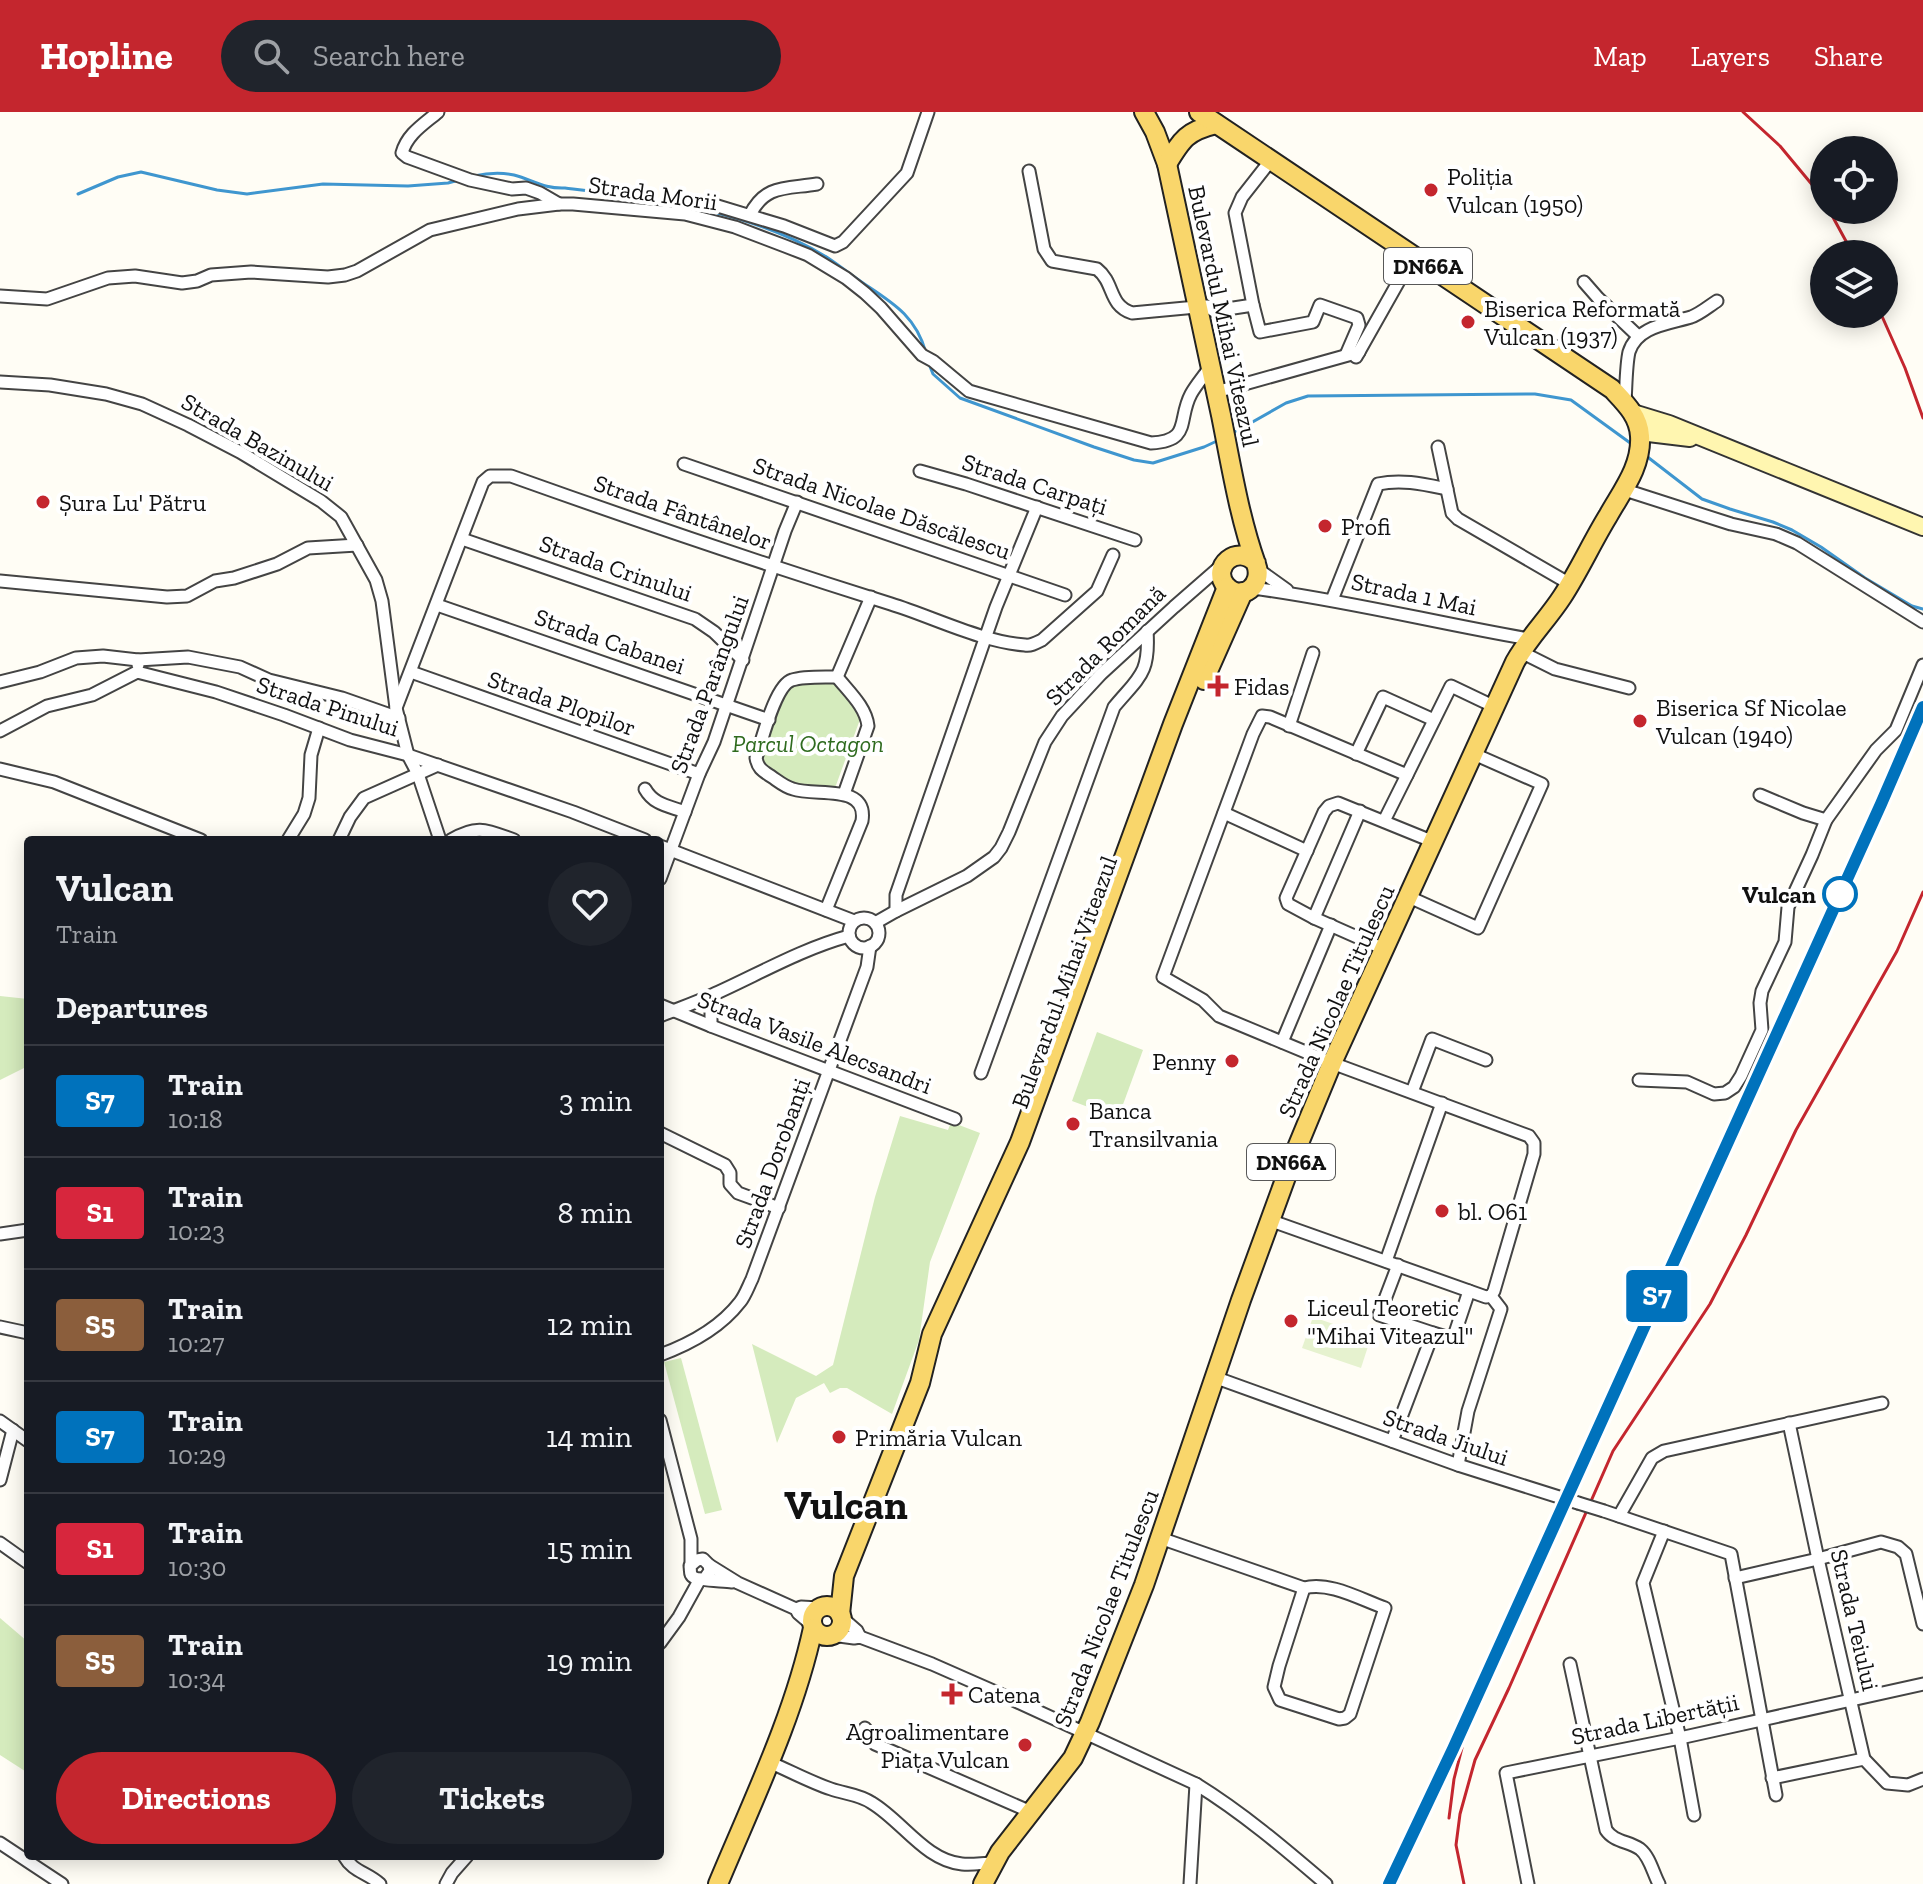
<!DOCTYPE html>
<html lang="en">
<head>
<meta charset="utf-8">
<style>
	body { margin:0; font-family:"Zilla Slab",serif; background:#20242c; color:#f1f3f6; height:100vh; display:flex; flex-direction:column; font-size:30px; white-space:nowrap }
	* { box-sizing:border-box; margin:0 }
	p { font-size:26px; color:#9ea1a6 }
	.icon { flex:none; width:44px; height:44px; fill:none; stroke:currentColor; stroke-width:2; stroke-linecap:round; stroke-linejoin:round }
	.map { position:relative; flex:1; overflow:hidden }
	.details { position:absolute; left:24px; top:724px; width:640px; height:1024px; display:flex; flex-direction:column; background:#171b24; border-radius:8px; box-shadow:0 4px 20px #0003 }
	.details>* { flex:none }
	.badge { padding:0 16px; border-radius:6px; font-size:28px; line-height:52px }
	.tools { position:absolute; left:1810px; top:24px; display:grid; gap:16px }
	.tools a { display:grid; place-items:center; width:88px; height:88px; border-radius:50%; background:#171b24; box-shadow:0 4px 20px #0003; font-size:40px }
	.map>.badge { position:absolute; translate:-50% -50%; box-shadow:0 0 0 4px #fff }
	h2 { padding:0 32px; font-size:30px; line-height:72px }
	.round { display:grid; place-items:center; flex:none; width:84px; height:84px; border-radius:42px; background:#20242c }
	.headline { display:flex; align-items:center; justify-content:space-between; height:136px; padding:0 32px }
	h1 { font-size:38px; font-weight:800; line-height:60px }
	.action { display:flex; gap:16px; margin-top:auto; padding:16px 32px }
	.action a { flex:1; height:92px; border-radius:48px; background:#c4262e; color:#fff; font-size:32px; font-weight:800; line-height:92px; text-align:center }
	.action a+a { background:#20242c; color:#f1f3f6 }
	ul { padding:0; list-style:none }
	li { display:flex; align-items:center; gap:24px; height:112px; padding:0 32px; border-top:2px solid #363941 }
	li div { flex:1 }
	li b { display:block; font-size:30px }
	li em { font-style:normal }
	li .badge { min-width:88px; font-weight:700; text-align:center }
	header { display:flex; align-items:center; gap:48px; box-sizing:border-box; height:112px; padding:0 40px; background:#c4262e; color:#fff }
	header strong { font-size:38px }
	nav { display:flex; gap:44px; margin-inline-start:auto; font-size:28px }
	.search { width:560px; height:72px; background:#20242c; display:flex; align-items:center; gap:20px; box-sizing:border-box; padding:0 28px; border-radius:44px; color:#9ea1a6; font-size:30px }
	.map>svg:first-child { display:block }
	.green { fill:#d5ebbd }
	.pitch { fill:#e6f2cf }
	.lines { fill:none; stroke-linecap:round; stroke-linejoin:round }
	.stream { stroke:#3f96cf; stroke-width:3 }
	.minor-casing { stroke:#444; stroke-width:15 }
	.secondary-casing { stroke:#333; stroke-width:20 }
	.primary-casing { stroke:#222; stroke-width:22 }
	.minor { stroke:#fff; stroke-width:11 }
	.secondary { stroke:#fff6b0; stroke-width:16 }
	.primary { stroke:#f9d66b; stroke-width:18 }
	.rail { stroke:#c4262e; stroke-width:3 }
	.minor-bridge-casing { stroke:#444; stroke-width:15; stroke-linecap:butt }
	.minor-bridge { stroke:#fff; stroke-width:11 }
	.line-casing { stroke:#fff; stroke-width:18 }
	.line { stroke:#0072bc; stroke-width:12 }
	.poi-dot { fill:#c4262e; stroke:#fff; stroke-width:3 }
	.stop-dot { fill:#fff; stroke:#0072bc; stroke-width:4 }
	.labels { text-anchor:middle; dominant-baseline:central; stroke-width:8; stroke-linejoin:round; paint-order:stroke }
	.shield { fill:#fff; stroke:#585858; stroke-width:2 }
	.shield-label { font-size:22px; font-weight:bold; fill:#111 }
	.poi-label { font-size:24px; fill:#111; stroke:#fff; text-anchor:start }
	.street-label { font-size:24px; fill:#111; stroke:#fff }
	.park-label { font-size:24px; font-style:italic; fill:#2f6b1f; stroke:#fff }
	.stop-label { font-size:24px; font-weight:bold; fill:#111; stroke:#fff; text-anchor:end }
	.town-label { font-size:40px; font-weight:bold; fill:#111; stroke:#fff }
</style>
</head>
<body>
<header>
<strong>Hopline</strong>
<div class="search"><svg class="icon" aria-label="search" viewBox="0 0 24 24"><circle cx="10" cy="10" r="6"/><path d="M15 15l6 6"/></svg>Search here</div>
<nav><a>Map</a><a>Layers</a><a>Share</a></nav>
</header>
<div class="map">
<svg width="1923" height="1772" viewBox="0 0 1923 1772">
	<rect width="100%" height="100%" fill="#fffdf5"/>
	<g class="green">
		<path d="M832,569L838,573L862,602L835,676C805,674 778,676 759,647L782,581L795,570Z"/>
		<path d="M0,884L28,887V954L0,968Z"/>
		<path d="M1097,920L1143,938L1118,1006L1072,989Z"/>
		<path d="M900,1004L948,1018L951,1010L980,1021L930,1150L919,1228L892,1302L847,1276H840L830,1281L824,1271L796,1286L777,1331L752,1232L816,1264L833,1253L875,1085Z"/>
		<path d="M681,1246L722,1398L705,1402L664,1250Z"/>
		<path d="M0,1506L28,1530V1661L0,1643Z"/>
	</g>
	<path class="pitch" d="M1313,1205L1371,1225L1361,1256L1302,1236Z"/>
	<g class="lines">
		<g class="stream">
			<path d="M474,64C487,61 501,60 514,63C533,68 544,77 565,76C653,87 751,98 828,146C840,154 851,163 863,171C893,191 916,204 926,241"/>
			<path d="M78,82L118,65L141,60L217,78L247,82L323,72L408,74L448,71L459,68"/>
			<path d="M929,252L933,262L960,286L1094,335L1134,348L1153,351L1204,335L1219,328"/>
			<path d="M1233,321L1286,291L1308,284L1535,282L1571,288L1633,333"/>
			<path d="M1645,343L1702,387L1730,397L1773,410L1792,418L1821,435L1865,466L1912,494L1923,497"/>
		</g>
		<defs>
			<g id="minor">
				<path d="M438,0C424,12 407,22 402,41L407,45L470,68L512,77L526,76L540,81L559,92"/>
				<path d="M1029,59L1044,137L1052,149L1097,157C1115,171 1108,193 1132,201L1207,194L1214,199L1253,193L1235,101L1242,85L1271,48"/>
				<path d="M711,92L784,114L835,134L843,130L907,61L928,0"/>
				<path d="M750,103C765,72 787,77 817,72"/>
				<path d="M1584,170L1598,186L1638,224"/>
				<path d="M0,184L47,187L108,166L135,164L182,171L197,169L211,163L251,160L328,165L345,163L357,159L430,118L518,97L559,92H573L685,102L735,115L785,134L808,143L846,166L865,181L881,196L922,243L933,249L969,279L1151,331C1192,329 1177,308 1191,282C1196,273 1204,264 1210,255"/>
				<path d="M1253,193L1260,220L1313,210L1320,193L1357,206L1359,213L1346,243"/>
				<path d="M1356,245L1413,144"/>
				<path d="M0,270L50,273L106,282L142,292L188,313L240,340L321,389L341,405L376,468L382,489L396,596L408,643L418,662L440,728"/>
				<path d="M1216,280L1359,240"/>
				<path d="M1625,290C1626,276 1626,253 1629,240C1637,214 1668,212 1691,205C1700,202 1709,194 1717,189"/>
				<path d="M1438,335L1452,401L1458,407L1570,472"/>
				<path d="M684,352L1065,483"/>
				<path d="M920,359L966,372L1135,428"/>
				<path d="M1625,378L1731,412L1776,422L1797,431L1923,510"/>
				<path d="M462,427L695,507L714,520L743,548"/>
				<path d="M1259,458L1287,478"/>
				<path d="M0,469L167,485L187,484L215,469L234,466L277,452L308,436L357,433"/>
				<path d="M1252,476C1345,488 1436,511 1529,527"/>
				<path d="M1332,488L1378,372C1402,367 1423,372 1447,377"/>
				<path d="M437,493L769,608"/>
				<path d="M1521,540L1555,557L1629,576"/>
				<path d="M138,548L188,545L240,555L269,568L342,586L399,606"/>
				<path d="M411,560L699,662"/>
				<path d="M837,565C849,580 866,595 868,614L844,682"/>
				<path d="M837,565L871,485"/>
				<path d="M0,570L40,560L76,546L103,544L138,548V553"/>
				<path d="M396,596L476,388L483,370L490,364H511C637,409 764,452 891,492C933,505 982,530 1025,533C1031,534 1036,531 1042,528L1097,479L1113,443"/>
				<path d="M1289,614L1313,541"/>
				<path d="M0,619L47,594L92,583L137,560L216,580L284,603L350,628L408,643L573,700L645,728"/>
				<path d="M1356,642L1383,585L1434,608"/>
				<path d="M0,657L54,670L201,728"/>
				<path d="M645,677C654,693 669,694 685,700"/>
				<path d="M1760,683L1803,701L1826,708"/>
				<path d="M1224,701L1307,739"/>
				<path d="M1384,709L1407,663"/>
				<path d="M288,728L304,702L309,686L311,643L319,616"/>
				<path d="M339,728L350,705L364,686L438,653"/>
				<path d="M451,728C477,712 487,718 514,728"/>
				<path d="M660,734L854,809"/>
				<path d="M660,767L699,662L714,630L785,419L797,390"/>
				<path d="M1409,785L1478,816L1542,672L1474,642"/>
				<path d="M826,798L862,709C868,671 816,685 793,677C785,675 778,669 772,665C763,659 758,657 756,646C762,629 775,573 792,568C804,564 824,565 837,565"/>
				<path d="M896,799V783L996,495L1037,395"/>
				<path d="M1314,806L1360,699"/>
				<circle cx="864" cy="821" r="15"/>
				<path d="M875,811L896,799L967,764L994,745L1001,736L1009,720L1045,630L1062,604L1101,562L1174,495L1221,454"/>
				<path d="M1384,837L1314,806L1288,792L1286,786L1324,700L1329,694L1338,691L1434,730"/>
				<path d="M660,893L711,914L955,1007"/>
				<path d="M660,904C677,897 695,891 712,883C757,863 801,837 849,824"/>
				<path d="M711,914V884"/>
				<path d="M1282,930L1331,813"/>
				<path d="M981,961L1114,595C1139,565 1150,562 1147,519"/>
				<path d="M1639,968L1687,970L1714,982L1725,981L1734,975L1741,964L1762,918L1760,891L1762,879L1785,830L1788,795L1812,743L1826,708L1876,638L1896,618L1923,553"/>
				<path d="M1412,980L1432,927L1486,948"/>
				<path d="M660,1021L725,1053L730,1061V1072L738,1081L779,1096"/>
				<path d="M1269,1108L1486,1185L1491,1184"/>
				<path d="M0,1122L28,1118"/>
				<path d="M1386,1149L1442,991"/>
				<path d="M1398,1153L1379,1203L1433,1221"/>
				<path d="M1491,1184L1494,1179L1534,1042V1031L1529,1024L1332,951L1219,904L1203,888L1163,865L1253,622L1262,604L1270,605L1407,663L1451,574L1495,595"/>
				<path d="M0,1215L28,1221"/>
				<path d="M660,1243C690,1232 720,1216 740,1190C745,1184 748,1175 752,1167L867,855L870,834"/>
				<path d="M1214,1265L1458,1353L1578,1391"/>
				<path d="M660,1308L691,1427V1452"/>
				<path d="M0,1309L28,1329"/>
				<path d="M1789,1311L1818,1447L1864,1647L1887,1671L1908,1673L1923,1667"/>
				<path d="M1392,1329L1433,1221L1453,1227L1469,1179"/>
				<path d="M1458,1353L1468,1299L1501,1197L1491,1184"/>
				<path d="M0,1368L13,1318"/>
				<path d="M1604,1399L1731,1442L1776,1683"/>
				<path d="M1619,1404L1652,1346L1664,1339L1882,1291"/>
				<path d="M1664,1419L1643,1471L1680,1626L1694,1703"/>
				<path d="M1160,1426L1304,1476C1329,1469 1360,1487 1385,1496L1350,1602L1345,1606L1339,1607L1280,1588L1274,1575L1279,1554L1304,1476"/>
				<path d="M0,1431L28,1451"/>
				<path d="M709,1453L738,1471L796,1497L798,1501L812,1513"/>
				<path d="M705,1466L710,1459L709,1453L703,1447L697,1448L690,1454C691,1460 689,1463 695,1466C699,1468 725,1469 732,1470"/>
				<path d="M1735,1466L1818,1447L1881,1430L1898,1435L1906,1442L1923,1512"/>
				<path d="M796,1497L801,1495L819,1496"/>
				<path d="M841,1505L857,1519L860,1525"/>
				<path d="M832,1523L854,1526L860,1525L932,1552L998,1581L1196,1672C1243,1701 1285,1737 1326,1772"/>
				<path d="M660,1531L679,1505L700,1467"/>
				<path d="M1570,1552L1606,1718C1614,1730 1628,1729 1640,1737C1650,1745 1653,1761 1659,1772"/>
				<path d="M865,1616L875,1632L1031,1700"/>
				<path d="M769,1650C790,1659 810,1670 831,1677C845,1682 859,1682 872,1691C902,1709 926,1749 962,1752C973,1753 983,1751 993,1751"/>
				<path d="M1772,1666L1864,1647"/>
				<path d="M0,1731L62,1772"/>
				<path d="M344,1744C353,1760 367,1760 380,1772"/>
				<path d="M446,1772L452,1761L467,1744"/>
				<path d="M1190,1772L1196,1672"/>
				<path d="M1528,1772L1506,1661L1680,1626L1923,1572"/>
			</g>
			<g id="secondary">
				<path d="M1633,301L1669,312L1923,415"/>
				<path d="M1640,320L1690,326"/>
			</g>
			<g id="primary">
				<path d="M1144,0L1155,20L1167,52C1185,135 1203,219 1221,303C1231,353 1239,404 1256,452C1264,473 1242,491 1226,474C1210,455 1237,431 1256,451"/>
				<path d="M1167,52C1182,27 1187,19 1216,12"/>
				<path d="M1204,568L1243,480"/>
				<circle cx="827" cy="1509" r="15"/>
				<path d="M840,1502L844,1464L920,1271L932,1222L1020,1030L1173,612L1227,475"/>
				<path d="M718,1772C753,1688 794,1604 813,1516"/>
				<path d="M983,1772L1000,1740L1073,1646L1090,1610L1144,1473L1241,1188L1294,1043L1332,951L1515,550C1529,525 1547,508 1562,485C1579,459 1592,430 1608,404C1622,379 1642,354 1640,324C1639,304 1625,291 1612,277L1199,0"/>
			</g>
		</defs>
		<use href="#minor" class="minor-casing"/>
		<use href="#secondary" class="secondary-casing"/>
		<use href="#primary" class="primary-casing"/>
		<use href="#minor" class="minor"/>
		<use href="#secondary" class="secondary"/>
		<use href="#primary" class="primary"/>
		<g class="rail">
			<path d="M1743,0L1780,34L1819,81L1824,89"/>
			<path d="M1829,98L1853,142"/>
			<path d="M1881,202L1905,256L1923,306"/>
			<path d="M1449,1706L1454,1667L1462,1636"/>
			<path d="M1389,1772L1453,1637L1923,595"/>
			<path d="M1464,1772L1456,1733L1460,1702L1475,1648L1509,1576L1613,1339L1710,1192L1746,1123L1796,1018L1897,839L1923,780"/>
		</g>
		<defs>
			<path id="minor-bridge" d="M1578,1391L1604,1399"/>
		</defs>
		<use href="#minor-bridge" class="minor-bridge-casing"/>
		<use href="#minor-bridge" class="minor-bridge"/>
	</g>
	<g class="lines">
		<defs>
			<path id="line" d="M1389,1772L1453,1637L1881,692L1923,595"/>
		</defs>
		<use href="#line" class="line-casing"/>
		<use href="#line" class="line"/>
	</g>
	<g class="poi-dot">
		<circle cx="1431" cy="78" r="8"/>
		<circle cx="1468" cy="210" r="8"/>
		<circle cx="43" cy="390" r="8"/>
		<circle cx="1325" cy="414" r="8"/>
		<path d="M1214 562h8v8h8v8h-8v8h-8v-8h-8v-8h8z"/>
		<circle cx="1640" cy="609" r="8"/>
		<circle cx="1232" cy="949" r="8"/>
		<circle cx="1073" cy="1012" r="8"/>
		<circle cx="1442" cy="1099" r="8"/>
		<circle cx="1291" cy="1209" r="8"/>
		<circle cx="839" cy="1325" r="8"/>
		<path d="M948 1570h8v8h8v8h-8v8h-8v-8h-8v-8h8z"/>
		<circle cx="1025" cy="1633" r="8"/>
	</g>
	<circle class="stop-dot" cx="1840" cy="782" r="16"/>
	<g class="labels">
		<g class="shield">
			<rect x="1384" y="136" width="88" height="36" rx="6"/>
			<rect x="1247" y="1032" width="88" height="36" rx="6"/>
		</g>
		<g class="shield-label">
			<text x="1428" y="154">DN66A</text>
			<text x="1291" y="1050">DN66A</text>
		</g>
		<g class="poi-label">
			<text x="1447" y="64">Poliția<tspan x="1447" dy="28">Vulcan (1950)</tspan></text>
			<text x="1484" y="196">Biserica Reformată<tspan x="1484" dy="28">Vulcan (1937)</tspan></text>
			<text x="59" y="390">Șura Lu' Pătru</text>
			<text x="1341" y="414">Profi</text>
			<text x="1234" y="574">Fidas</text>
			<text x="1656" y="595">Biserica Sf Nicolae<tspan x="1656" dy="28">Vulcan (1940)</tspan></text>
			<text x="1216" y="949" text-anchor="end">Penny</text>
			<text x="1089" y="998">Banca<tspan x="1089" dy="28">Transilvania</tspan></text>
			<text x="1458" y="1099">bl. O61</text>
			<text x="1307" y="1195">Liceul Teoretic<tspan x="1307" dy="28">"Mihai Viteazul"</tspan></text>
			<text x="855" y="1325">Primăria Vulcan</text>
			<text x="968" y="1582">Catena</text>
			<text x="1009" y="1619" text-anchor="end">Agroalimentare<tspan x="1009" dy="28">Piața Vulcan</tspan></text>
		</g>
		<g class="street-label">
			<text transform="translate(653 81) rotate(8)">Strada Morii</text>
			<text transform="translate(1224 204) rotate(78)">Bulevardul Mihai Viteazul</text>
			<text transform="translate(258 330) rotate(30)">Strada Bazinului</text>
			<text transform="translate(1035 372) rotate(18)">Strada Carpați</text>
			<text transform="translate(882 396) rotate(19)">Strada Nicolae Dăscălescu</text>
			<text transform="translate(683 400) rotate(19)">Strada Fântânelor</text>
			<text transform="translate(616 456) rotate(19)">Strada Crinului</text>
			<text transform="translate(1414 482) rotate(12)">Strada 1 Mai</text>
			<text transform="translate(610 529) rotate(19)">Strada Cabanei</text>
			<text transform="translate(1105 533) rotate(-45)">Strada Romană</text>
			<text transform="translate(709 572) rotate(-70)">Strada Parângului</text>
			<text transform="translate(562 591) rotate(19)">Strada Plopilor</text>
			<text transform="translate(328 594) rotate(18)">Strada Pinului</text>
			<text transform="translate(1064 870) rotate(-70)">Bulevardul Mihai Viteazul</text>
			<text transform="translate(1336 889) rotate(-66)">Strada Nicolae Titulescu</text>
			<text transform="translate(815 930) rotate(21)">Strada Vasile Alecsandri</text>
			<text transform="translate(772 1051) rotate(-70)">Strada Dorobanți</text>
			<text transform="translate(1446 1325) rotate(19)">Strada Jiului</text>
			<text transform="translate(1106 1496) rotate(-69)">Strada Nicolae Titulescu</text>
			<text transform="translate(1855 1508) rotate(77)">Strada Teiului</text>
			<text transform="translate(1655 1607) rotate(-12)">Strada Libertății</text>
		</g>
		<g class="park-label">
			<text x="808" y="631">Parcul Octagon</text>
		</g>
		<g class="stop-label">
			<text x="1816" y="782">Vulcan</text>
		</g>
		<g class="town-label">
			<text x="846" y="1393">Vulcan</text>
		</g>
	</g>
</svg>
<div class="tools">
<a><svg class="icon" aria-label="locate" viewBox="0 0 24 24"><circle cx="12" cy="12" r="6"/><path d="M12 2v4M12 18v4M2 12h4M18 12h4"/></svg></a>
<a><svg class="icon" aria-label="layers" viewBox="0 0 24 24"><path d="M12 4l9 5-9 5-9-5zM3 14l9 5 9-5"/></svg></a>
</div>
<b class="badge" style="left:1657px;top:1184px;background:#0072bc;color:#fff">S7</b>
<section class="details">
<div class="headline"><div><h1>Vulcan</h1><p>Train</p></div><a class="round"><svg class="icon" aria-label="heart" viewBox="0 0 24 24"><path d="M12 20l-8-8c-3-5 5-10 8-4 3-6 11-1 8 4z"/></svg></a></div>
<h2>Departures</h2>
<ul>
<li><span class="badge" style="background:#0072bc;color:#fff">S7</span><div><b>Train</b><p>10:18</p></div><em>3 min</em></li>
<li><span class="badge" style="background:#d7263d;color:#fff">S1</span><div><b>Train</b><p>10:23</p></div><em>8 min</em></li>
<li><span class="badge" style="background:#8b5e3c;color:#fff">S5</span><div><b>Train</b><p>10:27</p></div><em>12 min</em></li>
<li><span class="badge" style="background:#0072bc;color:#fff">S7</span><div><b>Train</b><p>10:29</p></div><em>14 min</em></li>
<li><span class="badge" style="background:#d7263d;color:#fff">S1</span><div><b>Train</b><p>10:30</p></div><em>15 min</em></li>
<li><span class="badge" style="background:#8b5e3c;color:#fff">S5</span><div><b>Train</b><p>10:34</p></div><em>19 min</em></li>
</ul>
<div class="action"><a>Directions</a><a>Tickets</a></div>
</section>
</div>
</body>
</html>
